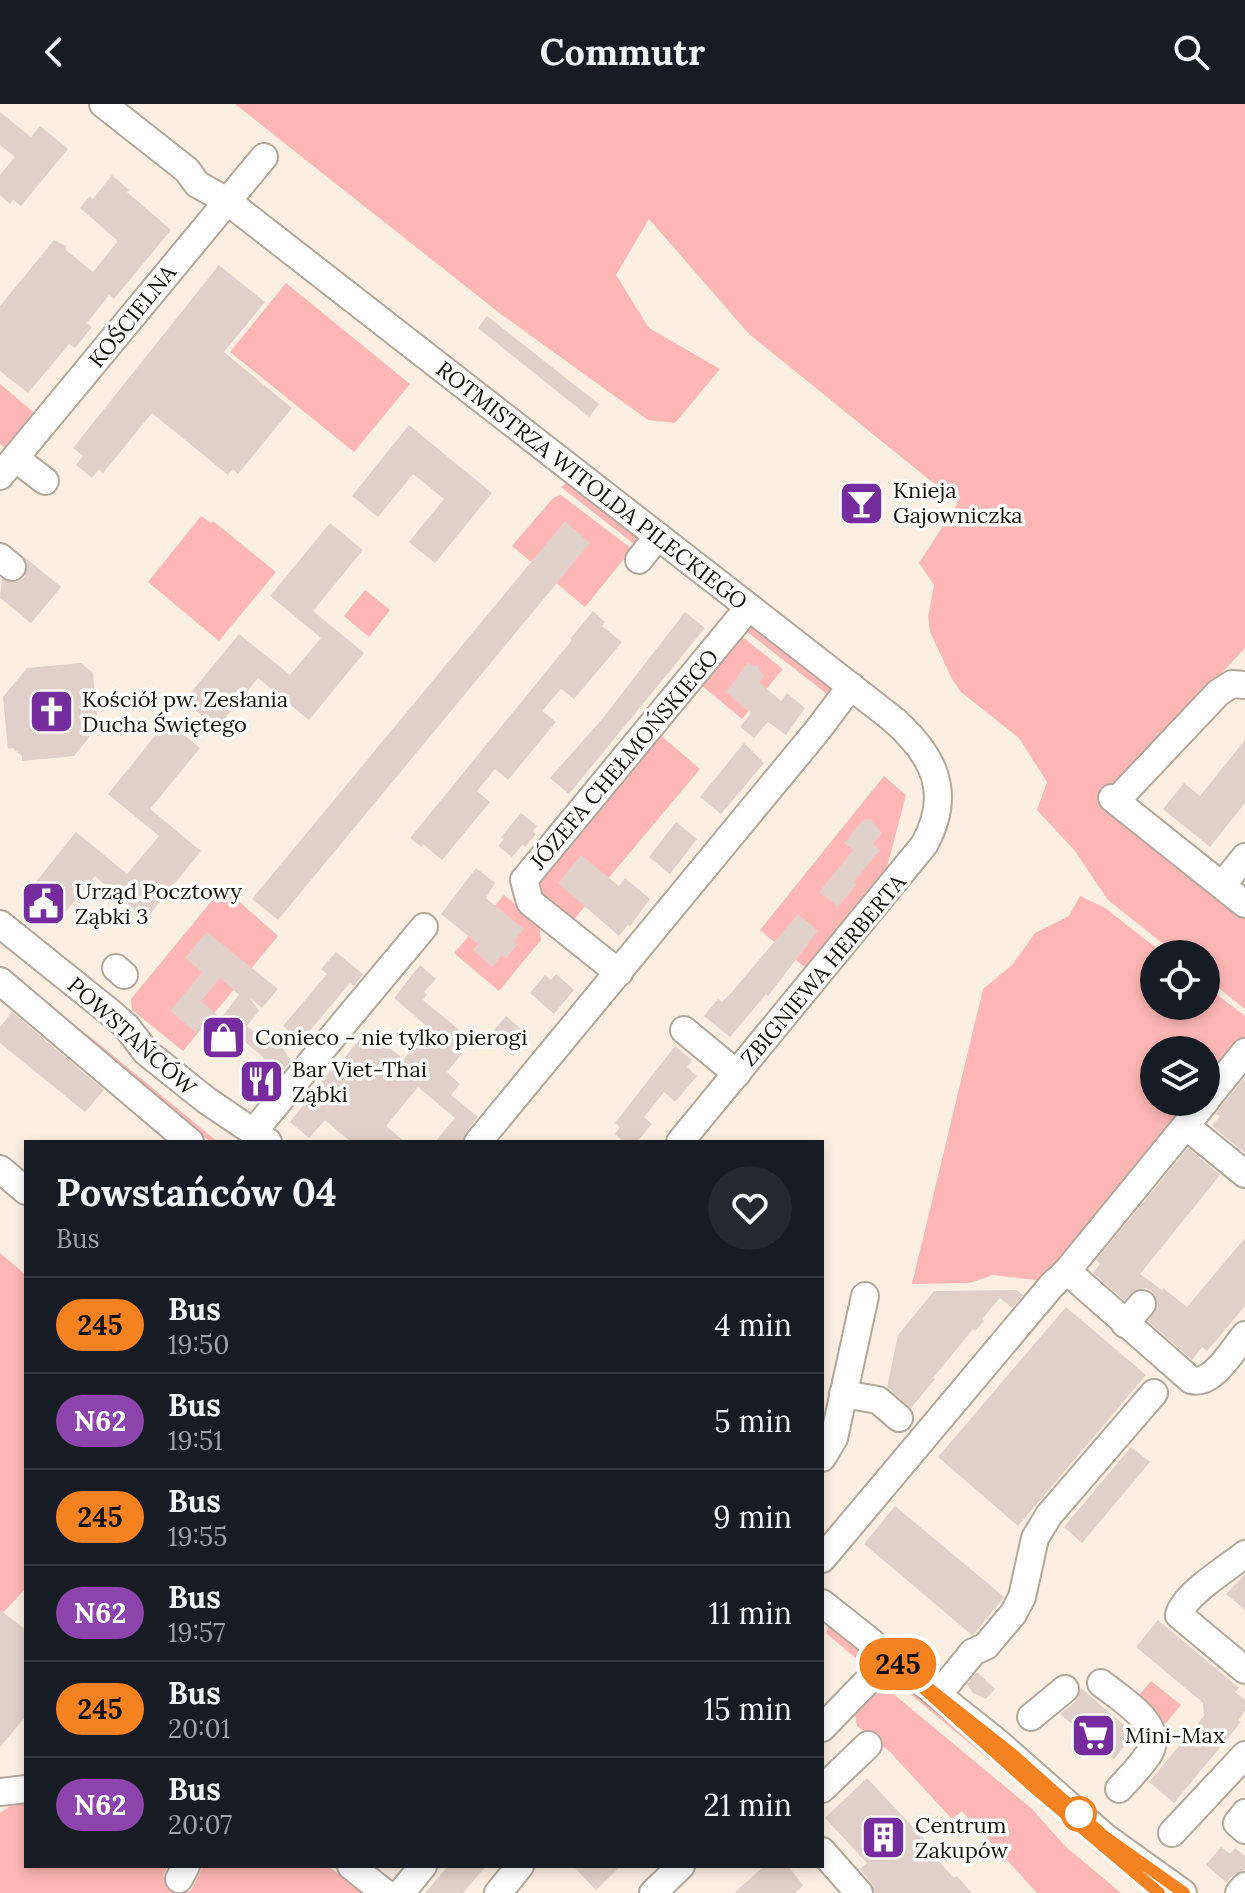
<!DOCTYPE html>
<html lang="en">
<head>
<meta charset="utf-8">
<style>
	body { margin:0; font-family:Lora,serif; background:#242831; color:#f1f3f6; height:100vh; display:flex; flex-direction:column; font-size:30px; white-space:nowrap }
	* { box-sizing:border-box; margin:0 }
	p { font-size:26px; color:#9ea1a6 }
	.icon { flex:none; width:44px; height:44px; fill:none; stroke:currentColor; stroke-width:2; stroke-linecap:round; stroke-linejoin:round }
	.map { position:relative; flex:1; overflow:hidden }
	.drawer { position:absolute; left:24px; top:1036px; width:800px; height:728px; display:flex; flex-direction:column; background:#171b24; border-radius:0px; box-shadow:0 4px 12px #0003 }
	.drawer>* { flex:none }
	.badge { padding:0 16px; border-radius:26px; font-size:28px; line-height:52px }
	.fabs { position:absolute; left:1140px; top:836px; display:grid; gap:16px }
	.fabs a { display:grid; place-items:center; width:80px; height:80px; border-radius:50%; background:#171b24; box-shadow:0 4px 12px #0003; font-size:40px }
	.map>.badge { position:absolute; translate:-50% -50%; box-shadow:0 0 0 4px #fff }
	.round { display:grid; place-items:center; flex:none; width:84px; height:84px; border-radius:42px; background:#242831 }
	.headline { display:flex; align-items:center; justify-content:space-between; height:136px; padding:0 32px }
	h1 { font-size:38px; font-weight:700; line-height:60px }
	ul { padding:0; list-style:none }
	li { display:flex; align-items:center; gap:24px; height:96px; padding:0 32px; border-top:2px solid #363941 }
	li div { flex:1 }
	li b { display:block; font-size:30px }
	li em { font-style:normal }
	li .badge { min-width:88px; font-weight:700; text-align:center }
	header { display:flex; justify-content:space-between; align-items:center; height:104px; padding:0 32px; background:#171b24; font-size:36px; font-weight:700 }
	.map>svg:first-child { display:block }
	.green { fill:#feb7b5 }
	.building { fill:#e1d0c9; fill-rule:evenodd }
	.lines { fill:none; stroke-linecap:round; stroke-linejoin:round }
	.minor-casing { stroke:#b3a89c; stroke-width:30 }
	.minor { stroke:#fff; stroke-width:26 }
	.line-casing { stroke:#fff; stroke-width:18 }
	.line { stroke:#f58220; stroke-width:12 }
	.stop-dot { fill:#fff; stroke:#f58220; stroke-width:4 }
	.labels { text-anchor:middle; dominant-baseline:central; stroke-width:7; stroke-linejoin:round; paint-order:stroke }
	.street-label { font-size:22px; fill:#17130f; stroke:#fefefe }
	.poi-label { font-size:22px; fill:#17130f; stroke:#fefefe; text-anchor:start }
</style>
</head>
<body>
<header><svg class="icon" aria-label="back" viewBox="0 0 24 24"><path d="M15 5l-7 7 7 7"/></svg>Commutr<svg class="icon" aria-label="search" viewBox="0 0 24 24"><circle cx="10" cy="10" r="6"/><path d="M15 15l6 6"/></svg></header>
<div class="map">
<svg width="1245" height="1789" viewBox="0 0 1245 1789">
	<rect width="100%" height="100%" fill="#fbefe2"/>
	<g class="green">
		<path d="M235,0H1245V544L1101,699L1245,815V905L1206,874V850H1176L1108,796L1075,747L1037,706L1047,678L1019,634L961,588L952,575L930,528L928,513L934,481L919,459L958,399L749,230L649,115L616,171L649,224L720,265L675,319L648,316L502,211Z"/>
		<path d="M286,179L410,280L354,348L230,248Z"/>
		<path d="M0,280L37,311L7,346L0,340Z"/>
		<path d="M568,378L640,430L639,444L561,383Z"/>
		<path d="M561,391L632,445L585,503L512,442L553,394Z"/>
		<path d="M201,412L211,419L213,417L276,468L219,537L148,478Z"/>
		<path d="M365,486L390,506L369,533L344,512Z"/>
		<path d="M751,520L835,584L832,594L742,524Z"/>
		<path d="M740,531L783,565L742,615L700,580Z"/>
		<path d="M659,630L700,665L571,819L541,794L540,776Z"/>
		<path d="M884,672L906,691L885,771L807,865L760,826Z"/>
		<path d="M227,787L278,832L183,947L132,906L131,895L219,788Z"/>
		<path d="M504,791L539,820L541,836L499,887L454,849Z"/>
		<path d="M1080,792L1105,804L1164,850H1154V902H1206V882L1245,912V935L1206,984V946H1154V998H1194L1044,1177L993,1171L970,1179L912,1180L983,885L1012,861L1035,829L1069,812Z"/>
		<path d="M87,930L218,1038H210L84,934Z"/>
		<path d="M0,1149L26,1171V1484L0,1512Z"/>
		<path d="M829,1522L866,1550L868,1557L866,1563L826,1529Z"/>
		<path d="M895,1572L979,1640L1033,1692L897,1579L882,1573Z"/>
		<path d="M1151,1577L1181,1601L1165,1620L1135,1596Z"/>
		<path d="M881,1583H885L1031,1704L1066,1743L1121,1789H1037L962,1707L952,1715L890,1648L857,1622L855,1611Z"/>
		<path d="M26,1699V1762H168L163,1772L190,1788L203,1762H328L363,1789H0V1709L10,1702Z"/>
	</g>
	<g class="building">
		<path d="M0,8L31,33L40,22L68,45L21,102L13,96L10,100L0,91V71L15,53L0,41Z"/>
		<path d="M112,71L129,86L127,88L171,126L114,195L109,191L87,219L92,223L75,244L69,240L28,289L0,267V202L54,136L66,142V146L93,168L118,137L80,104L90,92L93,95Z"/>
		<path d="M219,161L265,198L224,248L292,304L238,370L233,365L228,371L152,309L103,369L99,365L92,374L76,361L83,352L73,344Z"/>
		<path d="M487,212L599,300L589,313L478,224Z"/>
		<path d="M409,321L492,389L435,459L409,438L444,395L413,370L378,413L352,392Z"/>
		<path d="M565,417L590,439L278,816L252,795Z"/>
		<path d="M330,419L363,446L313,507L364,549L309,616L258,574L217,624L184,597L239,530L290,571L321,534L270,492Z"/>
		<path d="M22,451L61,483L31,519L0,494L2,475L17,478L25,473L27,458Z"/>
		<path d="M593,507L605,518L602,522L622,538L574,595L561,585L542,607L556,618L508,676L495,665L477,687L490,698L442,756L423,740L421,743L410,734L572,536L570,535Z"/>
		<path d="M685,508L705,524L569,690L550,674L603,614Z"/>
		<path d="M748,558L753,562H759L760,568L764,572L759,578L781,597L787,589L805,604L786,631L768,618L754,634L740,623L751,609L726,588Z"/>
		<path d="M81,559L93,569L98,622L74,652L22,657V652L17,648L13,644L8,645L3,593L27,564Z"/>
		<path d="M167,617L200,644L150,705L201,747L146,815L95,772L54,822L22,795L76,728L127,770L159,732L108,690Z"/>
		<path d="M1245,636V699L1210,743L1163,705L1184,679L1200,692Z"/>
		<path d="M744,639L764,659L721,710L700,693Z"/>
		<path d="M521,709L537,722L533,727L536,730L525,743L523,740L512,753L498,742L504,735L501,733Z"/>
		<path d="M870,715L882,729L873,740L880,746L854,778L857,780L838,803L819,788L853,746L844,739L863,716Z"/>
		<path d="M676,718L697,735L670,770L649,753Z"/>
		<path d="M581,751L619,782L625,774L650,795L630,822L628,821L619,832L558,779Z"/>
		<path d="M476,764L495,779L486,794L524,825L514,837L518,840L512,847L506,855L502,851L492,863L473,846L478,840L441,810Z"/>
		<path d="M798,810L818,827L768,892L766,890L730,933L704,912L718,895L722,898L731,889Z"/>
		<path d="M207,828L278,885L262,904L250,894L259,907L247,922L269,940L275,932L291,957L263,991L245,977L264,954L236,930L226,942L202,922L197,929L170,907L202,868L185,854ZM220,874L239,891L221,914L201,897Z"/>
		<path d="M336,848L363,870L354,882L350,879L301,937L283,922L327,870L321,865Z"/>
		<path d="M420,861L436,875L424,888L427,891L423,896L463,929L455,940L464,947L447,968L460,980L451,991L478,1013L466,1028L462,1038H435L455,1014L418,983L386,1022L405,1038H351L325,1016L309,1034L290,1018L337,958L339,960L367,927L404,955L429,924L394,894Z"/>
		<path d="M556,870L574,886L554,910L530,889L545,871L551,876Z"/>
		<path d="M12,908L104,986L85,1008L0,939V923Z"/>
		<path d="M506,912L529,932L513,952L489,932Z"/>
		<path d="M675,942L692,956L687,963L697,972L675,998L664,988L644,1013L652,1020L637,1038H624L615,1030L620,1023L615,1019Z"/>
		<path d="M1245,973V1049L1212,1022L1220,1012L1216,1010L1218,1006Z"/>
		<path d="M1188,1044L1220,1071L1140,1170L1162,1186L1163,1184L1187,1203L1245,1134V1202L1207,1247L1202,1243L1192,1256L1148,1217L1158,1202L1153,1188L1146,1184L1137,1185L1124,1196L1093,1169L1100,1160L1096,1156Z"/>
		<path d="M1017,1186L1023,1191L1012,1204L1000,1194L982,1215L984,1217L975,1227L973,1225L933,1274L935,1275L911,1304L887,1283L898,1231L934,1187Z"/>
		<path d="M1066,1203L1146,1271L1018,1422L938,1353Z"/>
		<path d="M1131,1343L1150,1358L1082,1439L1064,1423Z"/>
		<path d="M895,1402L1004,1493L975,1529L972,1531L864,1440Z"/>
		<path d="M1245,1470V1506L1226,1490Z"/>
		<path d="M0,1506L26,1526V1612L0,1643Z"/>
		<path d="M1158,1516L1239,1584L1235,1588L1245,1596V1607L1238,1616L1241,1618L1174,1699L1149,1678L1204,1612L1203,1599L1136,1543Z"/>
		<path d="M977,1568L995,1585L986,1595L973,1589L967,1580Z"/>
		<path d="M1081,1584L1134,1630L1114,1655L1060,1610L1076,1597Z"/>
		<path d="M867,1674L926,1737L923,1740L954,1774L957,1772L972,1789H875L871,1779L860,1765L867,1759L825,1714Z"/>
		<path d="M1221,1743L1230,1750L1235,1744L1245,1752V1766L1233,1771L1227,1779L1206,1761Z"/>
		<path d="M448,1762H486L463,1789H425Z"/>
		<path d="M573,1762H621L596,1786Z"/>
		<path d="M764,1762H788L803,1781L795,1789H734Z"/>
	</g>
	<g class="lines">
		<defs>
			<g id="minor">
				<path d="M103,0L187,66L197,80L227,97L894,616C934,652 953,689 924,741L680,1038"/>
				<path d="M15,354L45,377"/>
				<path d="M0,372L264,53"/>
				<path d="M0,453L12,463"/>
				<path d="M639,456L658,432"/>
				<path d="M1112,694L1245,800"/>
				<path d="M1116,697L1218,589L1232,580L1245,581"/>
				<path d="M1222,781L1245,753"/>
				<path d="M0,820L111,909L126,922L146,948L206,996L268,1038"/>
				<path d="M116,864L124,871"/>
				<path d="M619,869L530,798L524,776L749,503"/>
				<path d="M0,877L190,1038"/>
				<path d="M684,926L737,970"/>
				<path d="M1206,996L1245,948"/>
				<path d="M1186,1022L1245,1070"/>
				<path d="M254,1027L424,823"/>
				<path d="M478,1038L817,627L851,582"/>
				<path d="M0,1065L26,1087"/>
				<path d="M1067,1167L1191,1276C1213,1282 1232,1246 1245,1231"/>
				<path d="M1125,1220L1142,1200"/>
				<path d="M843,1290L878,1296L899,1314"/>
				<path d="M822,1354L834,1334L865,1192"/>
				<path d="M1245,1450C1228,1464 1184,1490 1179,1511L1245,1566"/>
				<path d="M822,1455L1052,1181L1067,1167L1205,998"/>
				<path d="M822,1499L997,1638L1105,1733L1183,1789"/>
				<path d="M1101,1579C1120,1595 1168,1621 1148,1651C1140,1663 1129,1674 1119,1685"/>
				<path d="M938,1591L973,1548L986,1542L1013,1510L1022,1493L1035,1434L1049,1411L1154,1289"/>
				<path d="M1031,1613L1065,1585"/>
				<path d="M822,1624L890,1554"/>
				<path d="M822,1685L868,1641"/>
				<path d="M0,1688L26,1685"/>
				<path d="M1245,1709L1237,1719L1245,1726"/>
				<path d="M1172,1729L1245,1651"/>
				<path d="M822,1747L859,1789"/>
				<path d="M351,1762L385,1789"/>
				<path d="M179,1775L186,1762"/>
				<path d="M401,1789L423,1762"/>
				<path d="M498,1789L520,1762"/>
				<path d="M653,1789L681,1762"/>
				<path d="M1239,1789L1245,1782"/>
			</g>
		</defs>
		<use href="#minor" class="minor-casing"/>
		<use href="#minor" class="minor"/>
	</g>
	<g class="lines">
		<defs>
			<path id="line" d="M1159,1789L1037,1686L890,1554L1012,1650L1105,1733L1184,1789"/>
		</defs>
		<use href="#line" class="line-casing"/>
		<use href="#line" class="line"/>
	</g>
	<defs>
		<symbol id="bar-square" viewBox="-11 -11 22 22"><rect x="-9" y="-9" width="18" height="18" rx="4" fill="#762c9f" stroke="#fefefe"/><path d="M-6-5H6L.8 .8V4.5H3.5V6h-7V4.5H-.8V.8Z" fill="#fff"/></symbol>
		<symbol id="church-square" viewBox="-11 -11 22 22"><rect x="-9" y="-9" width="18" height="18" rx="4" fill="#762c9f" stroke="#fefefe"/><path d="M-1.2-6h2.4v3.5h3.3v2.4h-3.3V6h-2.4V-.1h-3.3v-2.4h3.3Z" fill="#fff"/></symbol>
		<symbol id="civic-square" viewBox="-11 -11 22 22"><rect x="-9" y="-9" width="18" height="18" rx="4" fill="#762c9f" stroke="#fefefe"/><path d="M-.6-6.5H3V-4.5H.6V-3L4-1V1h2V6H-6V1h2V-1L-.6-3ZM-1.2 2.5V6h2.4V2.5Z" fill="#fff"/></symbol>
		<symbol id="shop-square" viewBox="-11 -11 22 22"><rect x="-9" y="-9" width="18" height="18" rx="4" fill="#762c9f" stroke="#fefefe"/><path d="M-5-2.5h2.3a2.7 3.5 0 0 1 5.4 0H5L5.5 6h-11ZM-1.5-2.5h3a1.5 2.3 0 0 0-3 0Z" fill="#fff"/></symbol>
		<symbol id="restaurant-square" viewBox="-11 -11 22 22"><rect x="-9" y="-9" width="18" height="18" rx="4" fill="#762c9f" stroke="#fefefe"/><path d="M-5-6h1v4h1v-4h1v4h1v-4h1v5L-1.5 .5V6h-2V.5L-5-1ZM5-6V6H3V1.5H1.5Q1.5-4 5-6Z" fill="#fff"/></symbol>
		<symbol id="supermarket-square" viewBox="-11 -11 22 22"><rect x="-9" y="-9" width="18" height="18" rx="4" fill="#762c9f" stroke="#fefefe"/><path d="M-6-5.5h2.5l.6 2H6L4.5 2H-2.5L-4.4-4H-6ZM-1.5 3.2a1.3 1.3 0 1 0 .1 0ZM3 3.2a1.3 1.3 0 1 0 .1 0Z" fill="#fff"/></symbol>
		<symbol id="building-square" viewBox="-11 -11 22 22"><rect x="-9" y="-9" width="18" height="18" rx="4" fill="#762c9f" stroke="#fefefe"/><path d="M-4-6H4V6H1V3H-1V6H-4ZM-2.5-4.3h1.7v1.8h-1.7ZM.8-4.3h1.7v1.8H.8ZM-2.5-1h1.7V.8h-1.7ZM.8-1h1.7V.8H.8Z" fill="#fff"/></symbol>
	</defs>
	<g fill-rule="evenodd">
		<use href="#bar-square" x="836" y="374" width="51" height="51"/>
		<use href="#church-square" x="26" y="582" width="51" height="51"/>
		<use href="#civic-square" x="18" y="774" width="51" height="51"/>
		<use href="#shop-square" x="198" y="908" width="51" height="51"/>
		<use href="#restaurant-square" x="236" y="952" width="51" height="51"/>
		<use href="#supermarket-square" x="1068" y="1606" width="51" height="51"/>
		<use href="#building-square" x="858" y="1708" width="51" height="51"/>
	</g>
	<circle class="stop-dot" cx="1079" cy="1710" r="16"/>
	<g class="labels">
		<g class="street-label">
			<text transform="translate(132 212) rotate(-51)">KOŚCIELNA</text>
			<text transform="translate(592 381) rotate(38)">ROTMISTRZA WITOLDA PILECKIEGO</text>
			<text transform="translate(624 655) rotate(-50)">JÓZEFA CHEŁMOŃSKIEGO</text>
			<text transform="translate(823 866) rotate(-50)">ZBIGNIEWA HERBERTA</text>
			<text transform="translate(132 932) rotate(42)">POWSTAŃCÓW</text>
		</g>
		<g class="poi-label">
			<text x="893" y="386">Knieja<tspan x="893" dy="25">Gajowniczka</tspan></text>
			<text x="82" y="595">Kościół pw. Zesłania<tspan x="82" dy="25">Ducha Świętego</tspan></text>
			<text x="75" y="787">Urząd Pocztowy<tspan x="75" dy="25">Ząbki 3</tspan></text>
			<text x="255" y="933">Conieco - nie tylko pierogi</text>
			<text x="292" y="965">Bar Viet-Thai<tspan x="292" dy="25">Ząbki</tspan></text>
			<text x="1125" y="1631">Mini-Max</text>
			<text x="915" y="1721">Centrum<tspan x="915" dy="25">Zakupów</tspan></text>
		</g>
	</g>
</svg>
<div class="fabs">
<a><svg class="icon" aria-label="locate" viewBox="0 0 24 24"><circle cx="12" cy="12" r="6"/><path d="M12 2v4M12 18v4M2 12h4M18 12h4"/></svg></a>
<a><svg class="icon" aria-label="layers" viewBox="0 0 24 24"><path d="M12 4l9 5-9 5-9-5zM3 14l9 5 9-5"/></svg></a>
</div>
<b class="badge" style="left:898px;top:1560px;background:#f58220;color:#111">245</b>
<section class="drawer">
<div class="headline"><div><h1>Powstańców 04</h1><p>Bus</p></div><a class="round"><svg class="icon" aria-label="heart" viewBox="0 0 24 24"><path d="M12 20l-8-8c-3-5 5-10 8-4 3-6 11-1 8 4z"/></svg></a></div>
<ul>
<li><span class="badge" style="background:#f58220;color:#111">245</span><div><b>Bus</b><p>19:50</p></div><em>4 min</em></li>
<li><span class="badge" style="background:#8e44ad;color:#fff">N62</span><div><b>Bus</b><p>19:51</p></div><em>5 min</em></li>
<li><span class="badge" style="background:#f58220;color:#111">245</span><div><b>Bus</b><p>19:55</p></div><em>9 min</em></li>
<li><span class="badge" style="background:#8e44ad;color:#fff">N62</span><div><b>Bus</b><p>19:57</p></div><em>11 min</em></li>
<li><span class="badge" style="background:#f58220;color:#111">245</span><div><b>Bus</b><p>20:01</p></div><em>15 min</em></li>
<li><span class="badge" style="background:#8e44ad;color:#fff">N62</span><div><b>Bus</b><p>20:07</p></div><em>21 min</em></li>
</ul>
</section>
</div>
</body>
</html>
